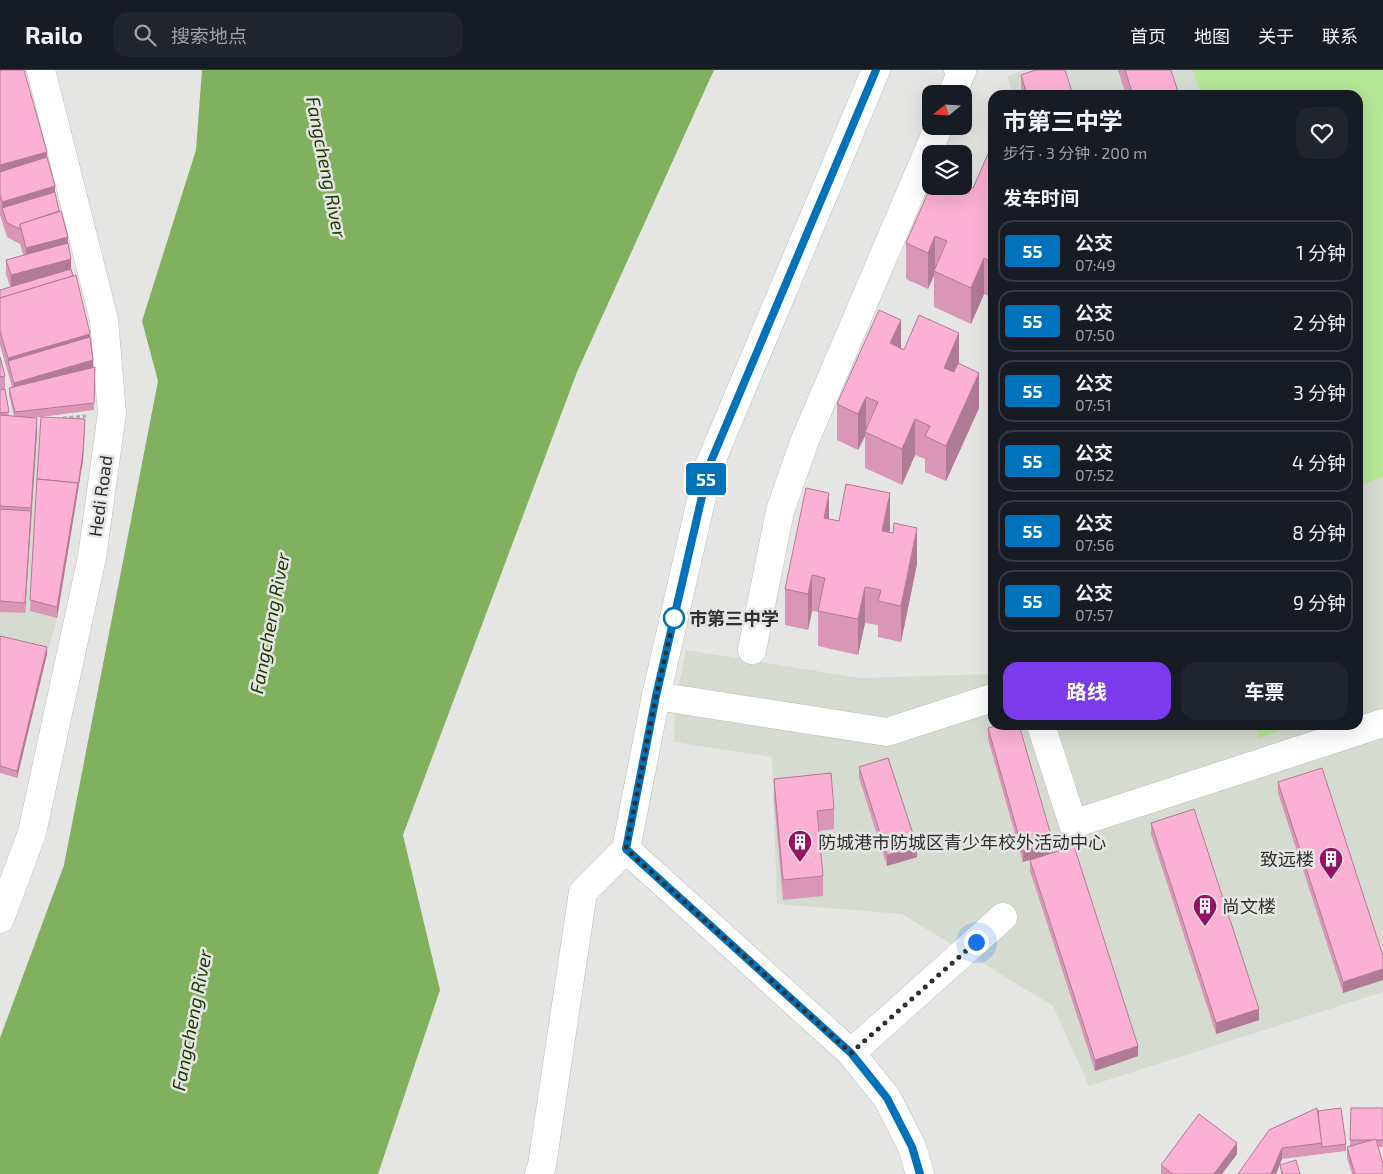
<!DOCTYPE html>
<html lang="zh">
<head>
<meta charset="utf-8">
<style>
	body { margin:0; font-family:"Exo 2","Noto Sans SC",sans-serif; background:#20242c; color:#f1f3f6; height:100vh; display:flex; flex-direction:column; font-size:19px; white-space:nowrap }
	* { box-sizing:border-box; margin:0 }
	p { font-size:16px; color:#9ea1a6 }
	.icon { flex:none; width:28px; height:28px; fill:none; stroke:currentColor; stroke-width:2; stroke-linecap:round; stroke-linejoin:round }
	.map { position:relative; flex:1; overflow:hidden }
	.sheet { position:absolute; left:988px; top:20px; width:375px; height:640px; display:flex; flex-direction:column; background:#171b24; border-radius:15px; box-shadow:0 5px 20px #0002 }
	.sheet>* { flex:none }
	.badge { padding:0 10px; border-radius:4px; font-size:18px; line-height:32px }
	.needle { width:32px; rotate:252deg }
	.fabs { position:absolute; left:922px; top:15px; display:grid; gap:10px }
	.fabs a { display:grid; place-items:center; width:50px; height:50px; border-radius:10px; background:#171b24; box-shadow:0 5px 20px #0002; font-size:25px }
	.you { position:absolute; width:25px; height:25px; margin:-12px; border:4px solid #fff; border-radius:50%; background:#1a73e8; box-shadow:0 0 0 8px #1a73e833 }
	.map>.badge { position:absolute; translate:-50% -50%; box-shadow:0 0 0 2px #fff }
	h2 { padding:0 15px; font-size:19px; line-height:45px }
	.round { display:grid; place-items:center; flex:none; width:52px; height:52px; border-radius:15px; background:#20242c }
	.overview { display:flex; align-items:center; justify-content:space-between; height:85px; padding:0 15px }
	h1 { font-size:24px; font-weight:700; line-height:38px }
	.action { display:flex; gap:10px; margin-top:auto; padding:10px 15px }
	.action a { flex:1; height:58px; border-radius:15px; background:#7c3aed; color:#fff; font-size:20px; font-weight:700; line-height:58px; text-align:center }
	.action a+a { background:#20242c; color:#f1f3f6 }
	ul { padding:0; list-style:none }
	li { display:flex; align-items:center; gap:15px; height:62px; margin:0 10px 8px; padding:0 5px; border:2px solid #363941; border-radius:15px }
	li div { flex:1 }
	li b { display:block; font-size:19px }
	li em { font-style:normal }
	li .badge { min-width:55px; font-weight:700; text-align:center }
	header { display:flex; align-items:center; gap:30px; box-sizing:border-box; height:70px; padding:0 25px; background:#171b24; border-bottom:1px solid #363941 }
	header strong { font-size:24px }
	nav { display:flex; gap:28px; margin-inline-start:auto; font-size:18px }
	.search { width:350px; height:45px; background:#20242c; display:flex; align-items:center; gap:12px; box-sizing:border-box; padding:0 18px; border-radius:15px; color:#9ea1a6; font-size:19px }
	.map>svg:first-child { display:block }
	.built { fill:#d5dbd1 }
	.green { fill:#b6e696 }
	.water { fill:#81b15f }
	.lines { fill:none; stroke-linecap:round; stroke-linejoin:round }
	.minor-casing { stroke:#bbbdba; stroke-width:29 }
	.path { stroke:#acadac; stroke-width:3; stroke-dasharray:4 2.5; stroke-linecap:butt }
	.minor { stroke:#fff; stroke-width:28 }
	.wall { fill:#d997b5 }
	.shaded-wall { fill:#b07b94 }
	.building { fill:#fcb0d3; stroke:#b07b94 }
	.line-casing { stroke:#fff; stroke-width:11 }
	.line { stroke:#0072bc; stroke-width:8 }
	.walk { stroke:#2f302f; stroke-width:5; stroke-dasharray:0 9 }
	.stop-dot { fill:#fff; stroke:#0072bc; stroke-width:2.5 }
	.labels { text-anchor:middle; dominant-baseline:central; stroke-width:5; stroke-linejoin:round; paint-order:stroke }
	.street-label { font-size:18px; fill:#2f302f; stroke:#e5e6e4 }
	.stop-label { font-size:18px; font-weight:bold; fill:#2f302f; stroke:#e5e6e4; text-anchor:start }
	.poi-label { font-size:18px; fill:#2f302f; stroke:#e5e6e4; text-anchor:start }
	.water-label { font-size:19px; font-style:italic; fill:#1c3a00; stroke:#e5e6e4 }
</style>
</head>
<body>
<header>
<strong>Railo</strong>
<div class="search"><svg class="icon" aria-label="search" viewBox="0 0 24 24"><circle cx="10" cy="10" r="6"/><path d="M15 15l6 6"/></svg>搜索地点</div>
<nav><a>首页</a><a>地图</a><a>关于</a><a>联系</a></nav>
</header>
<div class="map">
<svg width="1383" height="1104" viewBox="0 0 1383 1104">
	<rect width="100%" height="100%" fill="#e5e6e4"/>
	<g class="built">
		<path d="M1025,0H1383V922L1089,1016L1053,936L902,844L777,834L772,687L674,672L676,629L686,580L859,608L992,604V655H1358V25H1013L1007,6Z"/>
		<path d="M41,354L30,540L57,548L47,584L0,573V359Z"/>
	</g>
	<g class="green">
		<path d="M1193,0H1383V407L1358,416V25H1201Z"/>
		<path d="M1255,655H1298L1259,668Z"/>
	</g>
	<path class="water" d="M202,0H714L577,302L403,765L440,920L378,1104H0V968L64,795L158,311L142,251L196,80Z"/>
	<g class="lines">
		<defs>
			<g id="minor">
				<path d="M952,24L962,1L958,0"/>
				<path d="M752,580L780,441L805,370L939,56"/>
				<path d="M656,626L887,662L992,628"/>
				<path d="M1041,655L1073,754L1383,653"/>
				<path d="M626,779L656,626L709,396L876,0"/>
				<path d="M626,779L851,983L887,1028L912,1077L920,1104"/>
				<path d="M0,849L32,763L92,487L112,343L104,250L41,0"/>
				<path d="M851,983L1003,847"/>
				<path d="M539,1104L542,1095L583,822L626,779"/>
			</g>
		</defs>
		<use href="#minor" class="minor-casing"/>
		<path class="path" d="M63,348L86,346"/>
		<use href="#minor" class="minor"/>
	</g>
	<g class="wall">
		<path d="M0,0L47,87L55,122L68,173L71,199L90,267L93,298L95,297L94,340L41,347L85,357L83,390L57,548L30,541L41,347L33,348L37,362L25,543L0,542V287L5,306V319L9,346H14L9,325V318L12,317L0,275V220L10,217L6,204V190L23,185L20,174L7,167L0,145Z"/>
		<path d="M1118,0H1171L1179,25H1126Z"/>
		<path d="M1021,5L1073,25H1021Z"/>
		<path d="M992,86V227L984,224L971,254L934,237V205L928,219L906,209V173L970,117L973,118Z"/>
		<path d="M901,278L959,294L979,338L946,411L925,402V389L915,385L902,415L865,398V366L858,380L837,370V334Z"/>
		<path d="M829,449L890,459L889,462L917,494L901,572L878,567V555L865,553L858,585L818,576V542L812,541L808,560L785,555V519Z"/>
		<path d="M0,566L47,584L17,708L0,703Z"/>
		<path d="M988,658L1053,783L1138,986L1095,1001L1030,801V790L1035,788L1023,792L988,669Z"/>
		<path d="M859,697L917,787L887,796L859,708Z"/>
		<path d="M774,709L834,739V759L818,761L823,806V826L783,830L774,729Z"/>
		<path d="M1278,712L1383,886L1343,923L1278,723Z"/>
		<path d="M1151,753L1259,950L1216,964L1151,764Z"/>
		<path d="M1351,1038H1383V1077H1378L1383,1104H1352L1347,1088V1077L1350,1076Z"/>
		<path d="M1318,1041L1346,1074V1081L1282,1089L1276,1104H1238Z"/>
		<path d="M1237,1084L1222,1104H1161V1095Z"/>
		<path d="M1280,1095L1300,1104H1281Z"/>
	</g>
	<g class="shaded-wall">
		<path d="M47,82V102L0,115V95Z"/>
		<path d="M970,89V125L964,116V102Z"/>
		<path d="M55,116V136L2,138V152V132Z"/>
		<path d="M935,166V201H934V205L928,219V183Z"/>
		<path d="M68,167V187L26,198V178Z"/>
		<path d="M984,188V224L971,254V218Z"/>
		<path d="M71,189V203L11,220V205Z"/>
		<path d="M901,250V286L890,273Z"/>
		<path d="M959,263V299L944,334V298Z"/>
		<path d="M90,264V278L8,291V302V288Z"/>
		<path d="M93,290V301L14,324V313Z"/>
		<path d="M979,303V338L946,411V376Z"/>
		<path d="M866,327V363L865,362V366L858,380V344Z"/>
		<path d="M37,348V362L31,452V438Z"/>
		<path d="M85,349L83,390L57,548V537Z"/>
		<path d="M915,349V385L902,415V379Z"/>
		<path d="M829,423V458L824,448Z"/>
		<path d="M890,423V459L882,496V461Z"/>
		<path d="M31,441V452L25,543V533Z"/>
		<path d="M917,458V494L901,572V536Z"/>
		<path d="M812,505V541L808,560V524Z"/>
		<path d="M865,517V553L858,585V549Z"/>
		<path d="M47,577V584L17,708V701Z"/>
		<path d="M1053,772V783L1023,792V781Z"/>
		<path d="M917,776V787L887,796V785Z"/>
		<path d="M1383,899V910L1343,923V912Z"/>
		<path d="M1259,939V950L1216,964V953Z"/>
		<path d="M1138,976V986L1095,1001V990Z"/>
		<path d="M1237,1073V1084L1222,1104H1214Z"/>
		<path d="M1282,1078V1089L1276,1104H1271Z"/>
	</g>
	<g class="building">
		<path d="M0,0H24L47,82L0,95Z"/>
		<path d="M1036,0H1065L1073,25H1027L1021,5Z"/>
		<path d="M1125,0H1171L1179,25H1133Z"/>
		<path d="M948,79L958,84H946Z"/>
		<path d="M988,84L992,86V192L984,188L971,218L934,201L947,171L935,166L928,183L906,173L931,116H964V114L973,118Z"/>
		<path d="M964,86L970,89L964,102Z"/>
		<path d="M47,87L55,116L2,132L0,125V102Z"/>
		<path d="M55,122L59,141L20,154V159L7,153L2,138Z"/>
		<path d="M61,141L68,167L26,178L20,154Z"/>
		<path d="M68,173L71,189L11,205L6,190Z"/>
		<path d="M71,199L73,206L0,228V220Z"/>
		<path d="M76,205L90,264L8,288L0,261V228Z"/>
		<path d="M879,240L901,250L890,273L904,280L919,245L959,263L944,298L954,302L958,293L979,303L946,376L925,366L930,356L915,349L902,379L865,362L878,332L866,327L858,344L837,334Z"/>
		<path d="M90,267L93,290L14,313L8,291Z"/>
		<path d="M0,287L5,306L0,307Z"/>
		<path d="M95,297L94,333L15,342L9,318Z"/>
		<path d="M5,319L9,342L0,343V320Z"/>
		<path d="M0,345L37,348L31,438L0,436Z"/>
		<path d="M41,347L85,349L83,382L78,416V413L37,409Z"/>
		<path d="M37,409L78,413L57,537L30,530Z"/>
		<path d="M846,414L890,423L882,461L893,463L894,453L917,458L901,536L878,531L881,520L865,517L858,549L818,541L825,508L812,505L808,524L785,519L806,418L829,423L824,448L839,451Z"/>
		<path d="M0,439L31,441L25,533L0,531Z"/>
		<path d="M0,566L47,577L17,701L0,696Z"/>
		<path d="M1000,655H1019L1053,772L1023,781L988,658Z"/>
		<path d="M888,688L917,776L887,785L859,697Z"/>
		<path d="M1322,698L1383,886V899L1343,912L1278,712Z"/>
		<path d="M831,703L834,739L817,741L823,806L783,810L774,709Z"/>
		<path d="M1194,739L1259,939L1216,953L1151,753Z"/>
		<path d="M1074,776L1138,976L1095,990L1030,790Z"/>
		<path d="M1317,1038L1322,1073L1282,1078L1271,1104H1238L1269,1060Z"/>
		<path d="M1341,1038L1346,1074L1322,1077L1318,1041Z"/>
		<path d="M1351,1038H1383V1070H1350Z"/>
		<path d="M1199,1044L1237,1073L1214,1104H1173L1161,1095Z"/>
		<path d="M1376,1069L1383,1094V1104H1355L1347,1077Z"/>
		<path d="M1296,1090L1300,1104H1283L1280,1095Z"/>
	</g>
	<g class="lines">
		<defs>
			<path id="line" d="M876,0L709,396L656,626L626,779L851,983L887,1028L912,1077L920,1104"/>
		</defs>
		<use href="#line" class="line-casing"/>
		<use href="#line" class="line"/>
		<path class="walk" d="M674,548L656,626L626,779L851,983L976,872"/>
	</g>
	<defs>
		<symbol id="building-pin" viewBox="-11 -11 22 30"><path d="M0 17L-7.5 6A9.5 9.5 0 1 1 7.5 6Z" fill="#981065" stroke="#e5e6e4"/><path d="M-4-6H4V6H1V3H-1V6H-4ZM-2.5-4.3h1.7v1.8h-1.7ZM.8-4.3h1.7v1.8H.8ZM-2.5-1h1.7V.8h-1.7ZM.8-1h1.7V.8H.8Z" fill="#fff"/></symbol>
	</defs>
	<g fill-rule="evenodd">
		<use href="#building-pin" x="786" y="758" width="28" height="38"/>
		<use href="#building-pin" x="1317" y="775" width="28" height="38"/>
		<use href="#building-pin" x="1191" y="822" width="28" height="38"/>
	</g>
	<circle class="stop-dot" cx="674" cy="548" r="10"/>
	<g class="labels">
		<g class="street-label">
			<text transform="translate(100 426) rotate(-82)">Hedi Road</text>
		</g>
		<g class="stop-label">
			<text x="689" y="548">巿第三中学</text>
		</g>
		<g class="poi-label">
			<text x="818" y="772">防城港市防城区青少年校外活动中心</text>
			<text x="1314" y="789" text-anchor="end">致远楼</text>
			<text x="1222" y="836">尚文楼</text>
		</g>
		<g class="water-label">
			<text transform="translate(327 97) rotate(79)">Fangcheng River</text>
			<text transform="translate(269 553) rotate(-79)">Fangcheng River</text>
			<text transform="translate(191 950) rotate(-79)">Fangcheng River</text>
		</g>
	</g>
</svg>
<div class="fabs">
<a><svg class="needle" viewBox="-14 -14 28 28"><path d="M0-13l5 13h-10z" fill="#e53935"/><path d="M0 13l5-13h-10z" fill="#9ea1a6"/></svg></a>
<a><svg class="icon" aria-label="layers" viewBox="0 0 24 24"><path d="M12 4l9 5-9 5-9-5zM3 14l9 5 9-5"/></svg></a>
</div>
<div class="you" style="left:976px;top:872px"></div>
<b class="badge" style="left:706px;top:409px;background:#0072bc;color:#fff">55</b>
<section class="sheet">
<div class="overview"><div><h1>巿第三中学</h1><p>步行 · 3 分钟 · 200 m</p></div><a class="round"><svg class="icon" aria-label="heart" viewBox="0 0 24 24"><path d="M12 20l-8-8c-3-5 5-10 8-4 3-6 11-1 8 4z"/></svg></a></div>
<h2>发车时间</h2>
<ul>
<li><span class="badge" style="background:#0072bc;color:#fff">55</span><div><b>公交</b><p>07:49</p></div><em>1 分钟</em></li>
<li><span class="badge" style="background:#0072bc;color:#fff">55</span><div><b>公交</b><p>07:50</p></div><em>2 分钟</em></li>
<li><span class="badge" style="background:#0072bc;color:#fff">55</span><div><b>公交</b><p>07:51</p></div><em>3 分钟</em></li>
<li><span class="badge" style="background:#0072bc;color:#fff">55</span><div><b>公交</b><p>07:52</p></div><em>4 分钟</em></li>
<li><span class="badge" style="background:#0072bc;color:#fff">55</span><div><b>公交</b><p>07:56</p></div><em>8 分钟</em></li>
<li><span class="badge" style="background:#0072bc;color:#fff">55</span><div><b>公交</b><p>07:57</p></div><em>9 分钟</em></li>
</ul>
<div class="action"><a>路线</a><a>车票</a></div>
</section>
</div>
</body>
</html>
